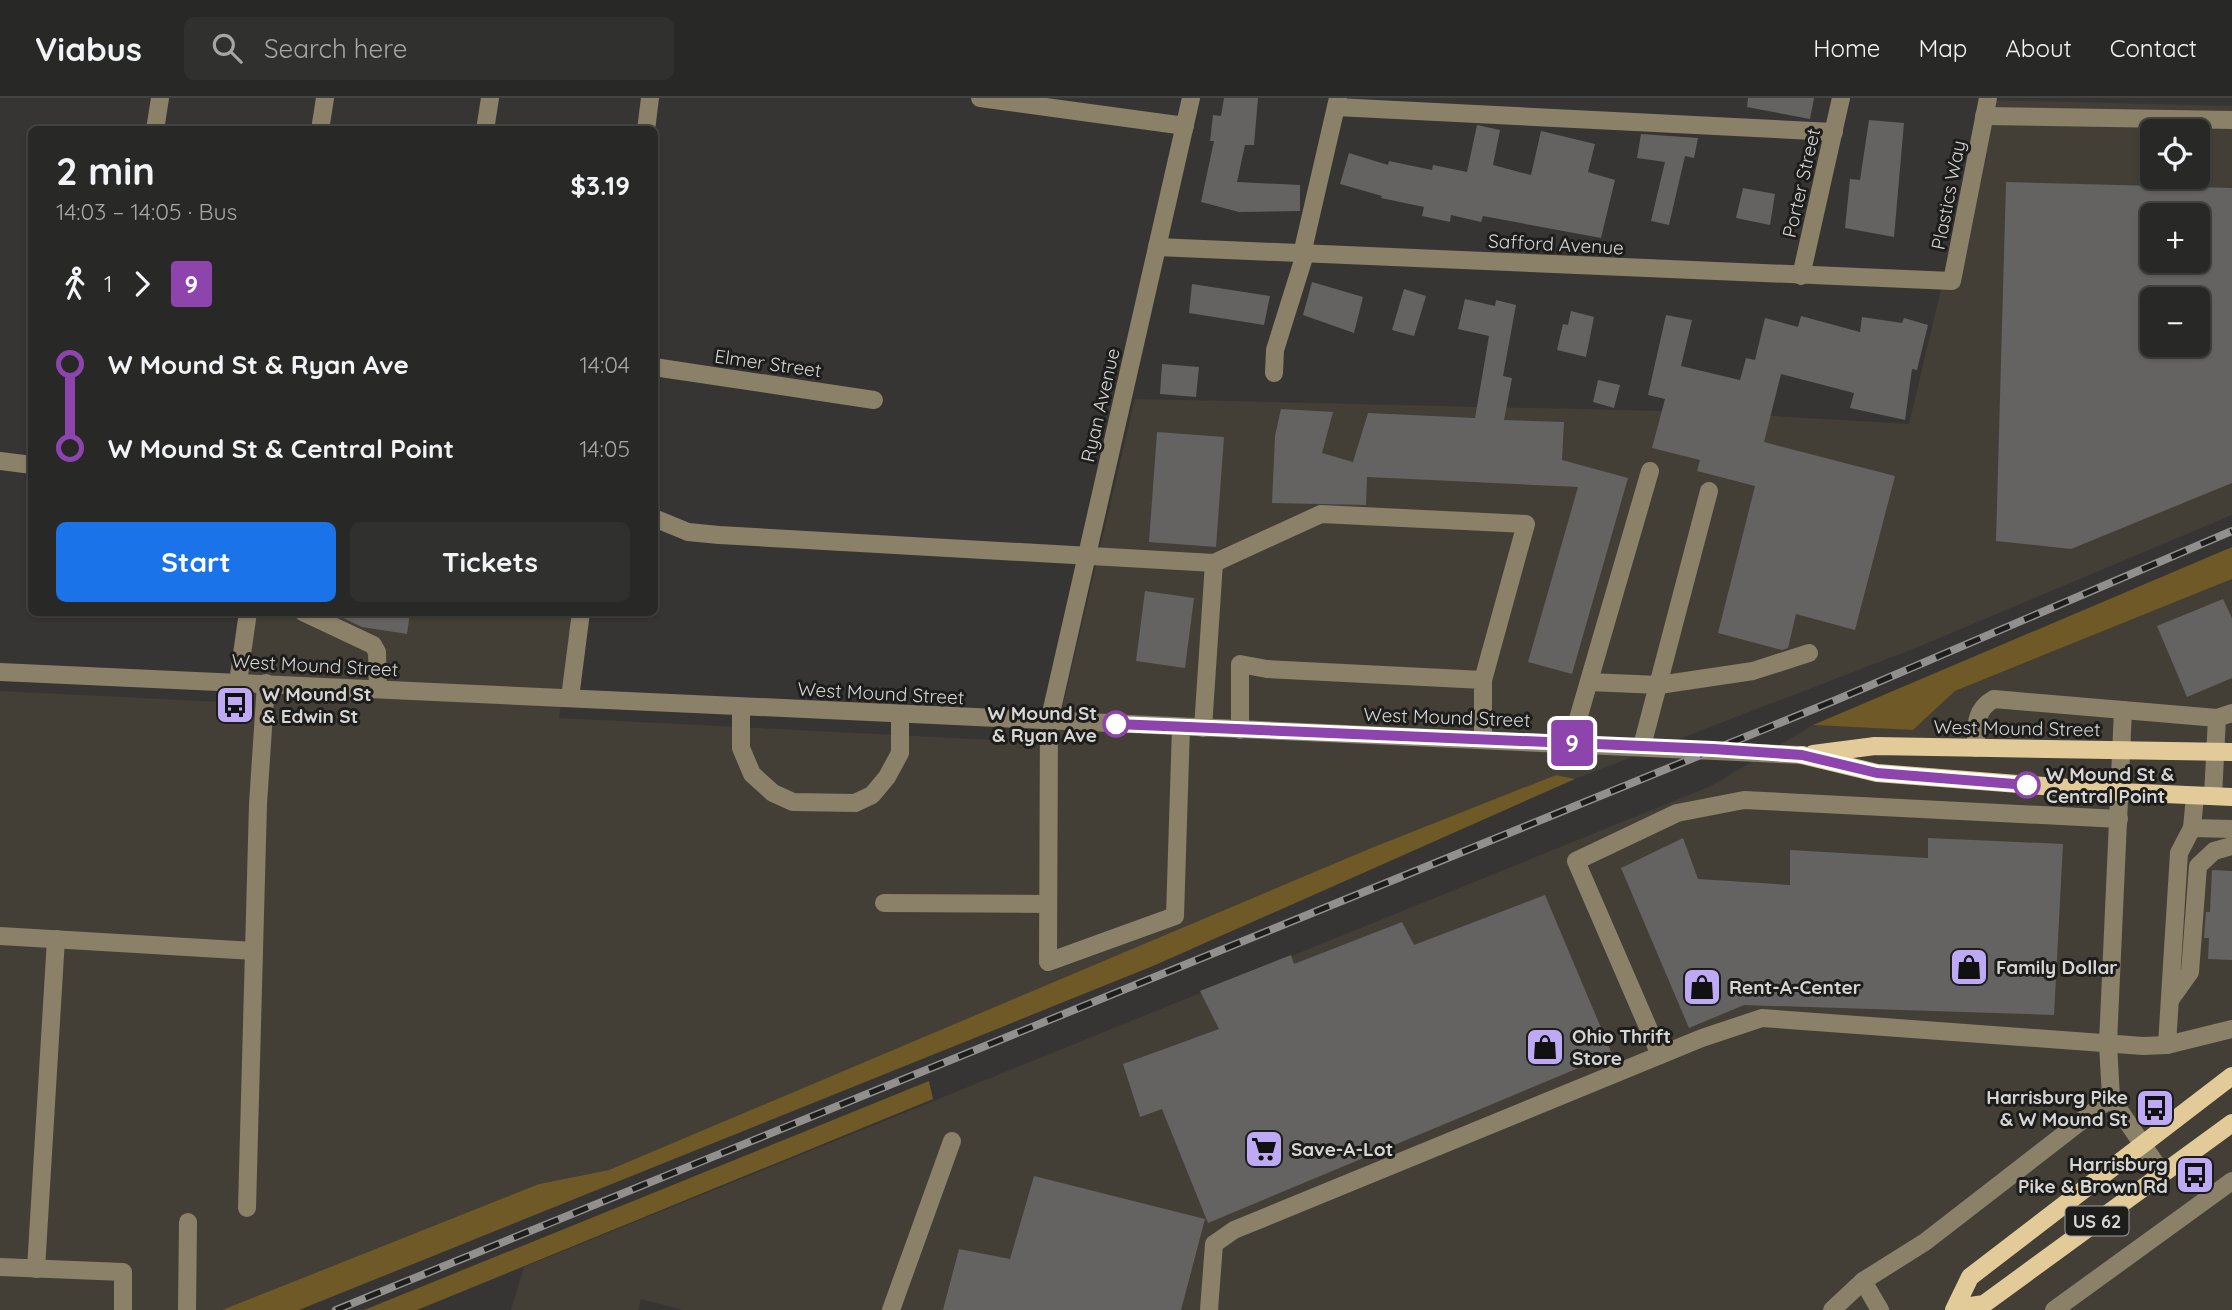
<!DOCTYPE html>
<html lang="en">
<head>
<meta charset="utf-8">
<style>
	body { margin:0; font-family:Quicksand,sans-serif; background:#30302e; color:#f1f3f6; height:100vh; display:flex; flex-direction:column; font-size:26px; white-space:nowrap }
	* { box-sizing:border-box; margin:0 }
	p { font-size:23px; color:#a5a6a7 }
	.icon { flex:none; width:38px; height:38px; fill:none; stroke:currentColor; stroke-width:2; stroke-linecap:round; stroke-linejoin:round }
	.map { position:relative; flex:1; overflow:hidden }
	.panel { position:absolute; left:28px; top:28px; width:630px; height:490px; display:flex; flex-direction:column; background:#282826; border-radius:10px; box-shadow:0 2px 5px #0004,0 0 0 2px #444443 }
	.panel>* { flex:none }
	.badge { padding:0 14px; border-radius:5px; font-size:24px; line-height:46px }
	.controls { position:absolute; left:2140px; top:21px; display:grid; gap:14px }
	.controls a { display:grid; place-items:center; width:70px; height:70px; border-radius:10px; background:#282826; box-shadow:0 2px 5px #0004,0 0 0 2px #444443; font-size:35px }
	.map>.badge { position:absolute; translate:-50% -50%; box-shadow:0 0 0 4px #fff }
	.legs { display:flex; align-items:center; gap:10px; height:77px; padding:0 28px; font-size:23px }
	.legs p { margin-inline-start:auto }
	.headline { display:flex; align-items:center; justify-content:space-between; height:119px; padding:0 28px }
	h1 { font-size:38px; font-weight:700; line-height:52px }
	.action { display:flex; gap:14px; margin-top:auto; padding:14px 28px }
	.action a { flex:1; height:80px; border-radius:10px; background:#1a73e8; color:#fff; font-size:28px; font-weight:700; line-height:80px; text-align:center }
	.action a+a { background:#30302e; color:#f1f3f6 }
	ul { padding:0 28px; list-style:none }
	li { display:flex; align-items:center; gap:24px; height:84px; font-size:26px }
	li i { display:grid; place-items:center; width:10px; height:100%; margin:0 9px; background:currentColor }
	li i::after { content:''; width:18px; height:18px; margin:-9px; border:5px solid; border-radius:50%; background:#282826 }
	li p { margin-inline-start:auto }
	li:first-child i { background:linear-gradient(#0000 50%,currentColor 0) }
	li:last-child i { background:linear-gradient(currentColor 50%,#0000 0) }
	header { display:flex; align-items:center; gap:42px; box-sizing:border-box; height:98px; padding:0 35px; background:#282826; border-bottom:2px solid #444443 }
	header strong { font-size:33px }
	nav { display:flex; gap:38px; margin-inline-start:auto; font-size:24px }
	.search { width:490px; height:63px; background:#30302e; display:flex; align-items:center; gap:18px; box-sizing:border-box; padding:0 24px; border-radius:10px; color:#a5a6a7; font-size:26px }
	.map>svg:first-child { display:block }
	.built { fill:#433f37; fill-rule:evenodd }
	.green { fill:#6e5927 }
	.building { fill:#646361; fill-rule:evenodd }
	.lines { fill:none; stroke-linecap:round; stroke-linejoin:round }
	.minor { stroke:#8b8068; stroke-width:18 }
	.major { stroke:#e2cb98; stroke-width:18 }
	.rail-casing { stroke:#91908e; stroke-width:8 }
	.rail { stroke:#1d1d1c; stroke-width:5; stroke-dasharray:16; stroke-linecap:butt }
	.line-1-casing { stroke:#fff; stroke-width:16 }
	.line-1 { stroke:#8e44ad; stroke-width:10 }
	.stop-1-dot { fill:#fff; stroke:#8e44ad; stroke-width:3.5 }
	.labels { text-anchor:middle; dominant-baseline:central; stroke-width:6; stroke-linejoin:round; paint-order:stroke }
	.shield { fill:#1d1d1c; stroke:#9f9e9e; stroke-width:2 }
	.shield-label { font-size:18px; font-weight:bold; fill:#d7d6d5 }
	.street-label { font-size:19px; fill:#d7d6d5; stroke:#1d1d1c }
	.poi-label { font-size:19px; font-weight:bold; fill:#d7d6d5; stroke:#1d1d1c; text-anchor:start }
	.stop-label { font-size:19px; font-weight:bold; fill:#d7d6d5; stroke:#1d1d1c; text-anchor:end }
</style>
</head>
<body>
<header>
<strong>Viabus</strong>
<div class="search"><svg class="icon" aria-label="search" viewBox="0 0 24 24"><circle cx="10" cy="10" r="6"/><path d="M15 15l6 6"/></svg>Search here</div>
<nav><a>Home</a><a>Map</a><a>About</a><a>Contact</a></nav>
</header>
<div class="map">
<svg width="2232" height="1212" viewBox="0 0 2232 1212">
	<rect width="100%" height="100%" fill="#363533"/>
	<g class="built">
		<path d="M1986,2L2232,8V417L1918,549L1575,681L1556,677L609,1072L539,1086L222,1212H0V593L242,605L256,515H574L559,620L1054,645L1135,301L1706,314L1909,326ZM2152,33H2198V79H2152ZM2152,117H2198V163H2152ZM2152,201H2198V247H2152Z"/>
		<path d="M2232,481V1212H683L641,1201L638,1212H511L524,1169L1711,688L1813,627L1913,632L1955,593Z"/>
	</g>
	<g class="green">
		<path d="M2232,449V481L1955,593L1913,632L1813,627Z"/>
		<path d="M1556,677L1575,681L1153,868L299,1212H222L539,1086L609,1072L1369,751Z"/>
		<path d="M929,983L933,1001L417,1212H364Z"/>
	</g>
	<g class="building">
		<path d="M1224,0H1258L1254,47H1245L1237,84L1300,87V113L1239,114L1201,104L1214,43H1210L1213,17L1221,18Z"/>
		<path d="M1748,0H1814L1810,21L1747,9Z"/>
		<path d="M1869,22L1904,25L1894,139L1845,130L1850,81L1860,82Z"/>
		<path d="M1477,27L1500,32L1493,67L1531,77L1541,33L1595,46L1588,74L1615,82L1601,140L1483,118L1481,124L1451,117L1450,124L1422,118L1424,109L1381,100L1382,98L1340,86L1349,55L1388,67L1389,63L1432,72L1433,67L1467,74Z"/>
		<path d="M1641,36L1698,40L1694,60L1685,58L1669,127L1651,123L1665,64L1637,60Z"/>
		<path d="M2006,84L2232,90V385L2071,451L1996,443ZM2152,117H2198V163H2152ZM2152,201H2198V247H2152Z"/>
		<path d="M1743,90L1775,96L1770,127L1736,120Z"/>
		<path d="M1312,184L1363,199L1354,235L1303,217Z"/>
		<path d="M1192,186L1270,198L1264,227L1189,215Z"/>
		<path d="M1404,191L1426,198L1414,238L1392,232Z"/>
		<path d="M1465,201L1495,208L1496,202L1516,207L1503,278L1512,280L1504,322L1564,324L1562,362L1628,380L1572,576L1528,564L1578,389L1367,379L1366,407L1272,405L1275,338L1281,311L1333,314L1322,355L1353,364L1368,315L1475,320L1489,238L1458,231Z"/>
		<path d="M1571,213L1594,219L1586,259L1557,252L1563,226L1568,227Z"/>
		<path d="M1666,217L1692,222L1681,268L1740,282L1746,260L1755,262L1765,220L1798,229L1801,218L1860,234L1862,219L1902,225L1904,220L1928,227L1917,272L1912,271L1905,322L1850,310L1854,295L1781,276L1764,344L1895,378L1855,532L1796,516L1788,550L1782,552L1718,535L1755,388L1697,373L1700,362L1652,350L1665,301L1648,297Z"/>
		<path d="M1162,266L1199,269L1196,299L1160,296Z"/>
		<path d="M1598,282L1620,287L1614,310L1593,304Z"/>
		<path d="M1157,334L1224,339L1216,449L1149,444Z"/>
		<path d="M1145,493L1194,500L1185,570L1136,563Z"/>
		<path d="M2223,501L2232,520V580L2187,599L2157,528Z"/>
		<path d="M341,514H410L407,536L362,529L341,519Z"/>
		<path d="M1683,740L1698,781L1790,787V752L1928,760V740L2063,746L2054,917L1744,907L1689,930L1621,770Z"/>
		<path d="M2212,772L2232,773V862L2208,861L2209,840H2204L2206,814H2210Z"/>
		<path d="M1545,797L1612,956L1208,1125L1162,1011L1140,1019L1123,966L1219,931L1200,893L1291,857L1294,866L1402,824L1414,847Z"/>
		<path d="M1034,1078L1205,1121L1181,1212H943L959,1151L1010,1161Z"/>
	</g>
	<g class="lines">
		<g class="minor">
			<path d="M980,0L1185,28"/>
			<path d="M1336,9L1834,34"/>
			<path d="M1984,18L2232,22"/>
			<path d="M155,32L160,0"/>
			<path d="M320,32L325,0"/>
			<path d="M485,32L490,0"/>
			<path d="M646,32L650,0"/>
			<path d="M1157,149L1952,183L1988,0"/>
			<path d="M1302,156L1338,0"/>
			<path d="M1801,178L1841,0"/>
			<path d="M654,269L874,302"/>
			<path d="M1274,275L1275,252L1305,156"/>
			<path d="M0,363L32,367"/>
			<path d="M654,420L688,434L719,437L1214,465L1203,630"/>
			<path d="M1214,465L1321,416L1526,426L1483,582"/>
			<path d="M303,514L373,547L377,554L378,591"/>
			<path d="M0,574L1802,657"/>
			<path d="M238,584L248,514"/>
			<path d="M1589,584L1659,587L1753,573L1809,555"/>
			<path d="M570,600L581,514"/>
			<path d="M741,609V650L752,676L773,695L793,704L855,705L872,697L887,679L900,655V617"/>
			<path d="M2123,612L2108,945L2111,1000L2162,1075"/>
			<path d="M1181,629L1175,818L1048,864L1049,624L1191,0"/>
			<path d="M1240,632V566L1267,571L1483,582V642"/>
			<path d="M1571,645L1650,373"/>
			<path d="M1642,648L1709,393"/>
			<path d="M1976,650C1976,629 1974,612 1994,601L2217,620"/>
			<path d="M2213,698L2217,620L2232,615"/>
			<path d="M2192,730L2232,731"/>
			<path d="M884,805L1048,806"/>
			<path d="M0,838L254,853"/>
			<path d="M2170,902L2190,874L2198,768L2214,753L2232,748"/>
			<path d="M2167,947L2179,755L2192,730L2195,698"/>
			<path d="M1660,957L1576,763L1677,715L1744,702L2119,721"/>
			<path d="M247,1110L258,706L266,585"/>
			<path d="M0,1169L123,1174V1212"/>
			<path d="M36,1171L56,841"/>
			<path d="M1863,1183L1880,1212"/>
			<path d="M187,1212L188,1124"/>
			<path d="M891,1212L952,1043"/>
			<path d="M1209,1212L1214,1146L1234,1132L1702,940L1762,920L2143,948L2167,947L2232,931"/>
			<path d="M1832,1212L1863,1183L1925,1144L2111,1000"/>
			<path d="M2054,1212L2232,1083"/>
		</g>
		<g class="major">
			<path d="M1813,656L1875,648L2232,654"/>
			<path d="M1802,657L1877,675L2120,694L2232,699"/>
			<path d="M1957,1210L1984,1206L2232,1025"/>
			<path d="M1954,1212L1970,1179L2232,978"/>
		</g>
		<defs>
			<path id="rail" d="M336,1212L1836,602L2232,433"/>
		</defs>
		<use href="#rail" class="rail-casing"/>
		<use href="#rail" class="rail"/>
	</g>
	<g class="lines">
		<defs>
			<path id="line-1" d="M1116,626L1713,651L1802,657L1877,675L2027,687"/>
		</defs>
		<use href="#line-1" class="line-1-casing"/>
		<use href="#line-1" class="line-1"/>
	</g>
	<defs>
		<symbol id="bus-square" viewBox="-11 -11 22 22"><rect x="-9" y="-9" width="18" height="18" rx="4" fill="#bea9f5" stroke="#1d1d1c"/><path d="M-5-6H5V4H4V6H2V4H-2V6H-4V4H-5ZM-3.5-4V0h7V-4ZM-3.5 1.2v1.5H-2V1.2ZM2 1.2v1.5H3.5V1.2Z" fill="#111"/></symbol>
		<symbol id="shop-square" viewBox="-11 -11 22 22"><rect x="-9" y="-9" width="18" height="18" rx="4" fill="#bea9f5" stroke="#1d1d1c"/><path d="M-5-2.5h2.3a2.7 3.5 0 0 1 5.4 0H5L5.5 6h-11ZM-1.5-2.5h3a1.5 2.3 0 0 0-3 0Z" fill="#111"/></symbol>
		<symbol id="supermarket-square" viewBox="-11 -11 22 22"><rect x="-9" y="-9" width="18" height="18" rx="4" fill="#bea9f5" stroke="#1d1d1c"/><path d="M-6-5.5h2.5l.6 2H6L4.5 2H-2.5L-4.4-4H-6ZM-1.5 3.2a1.3 1.3 0 1 0 .1 0ZM3 3.2a1.3 1.3 0 1 0 .1 0Z" fill="#111"/></symbol>
	</defs>
	<g fill-rule="evenodd">
		<use href="#bus-square" x="213" y="585" width="44" height="44"/>
		<use href="#shop-square" x="1947" y="847" width="44" height="44"/>
		<use href="#shop-square" x="1680" y="867" width="44" height="44"/>
		<use href="#shop-square" x="1523" y="927" width="44" height="44"/>
		<use href="#bus-square" x="2133" y="988" width="44" height="44"/>
		<use href="#supermarket-square" x="1242" y="1029" width="44" height="44"/>
		<use href="#bus-square" x="2173" y="1055" width="44" height="44"/>
	</g>
	<g class="stop-1-dot">
		<circle cx="1116" cy="626" r="12"/>
		<circle cx="2027" cy="687" r="12"/>
	</g>
	<g class="labels">
		<rect class="shield" x="2065.5" y="1108.5" width="63" height="29" rx="5"/>
		<g class="shield-label">
			<text x="2097" y="1123">US 62</text>
		</g>
		<g class="street-label">
			<text transform="translate(1801 85) rotate(-77)">Porter Street</text>
			<text transform="translate(1948 97) rotate(-79)">Plastics Way</text>
			<text transform="translate(1556 146) rotate(3)">Safford Avenue</text>
			<text transform="translate(768 265) rotate(8)">Elmer Street</text>
			<text transform="translate(1100 307) rotate(-77)">Ryan Avenue</text>
			<text transform="translate(315 567) rotate(3)">West Mound Street</text>
			<text transform="translate(881 595) rotate(3)">West Mound Street</text>
			<text transform="translate(1447 619) rotate(2)">West Mound Street</text>
			<text transform="translate(2017 630) rotate(1)">West Mound Street</text>
		</g>
		<g class="poi-label">
			<text x="262" y="596">W Mound St<tspan x="262" dy="22">&amp; Edwin St</tspan></text>
			<text x="1996" y="869">Family Dollar</text>
			<text x="1729" y="889">Rent-A-Center</text>
			<text x="1572" y="938">Ohio Thrift<tspan x="1572" dy="22">Store</tspan></text>
			<text x="2128" y="999" text-anchor="end">Harrisburg Pike<tspan x="2128" dy="22">&amp; W Mound St</tspan></text>
			<text x="1291" y="1051">Save-A-Lot</text>
			<text x="2168" y="1066" text-anchor="end">Harrisburg<tspan x="2168" dy="22">Pike &amp; Brown Rd</tspan></text>
		</g>
		<g class="stop-label">
			<text x="1097" y="615">W Mound St<tspan x="1097" dy="22">&amp; Ryan Ave</tspan></text>
			<text x="2046" y="676" text-anchor="start">W Mound St &amp;<tspan x="2046" dy="22">Central Point</tspan></text>
		</g>
	</g>
</svg>
<div class="controls">
<a><svg class="icon" aria-label="locate" viewBox="0 0 24 24"><circle cx="12" cy="12" r="6"/><path d="M12 2v4M12 18v4M2 12h4M18 12h4"/></svg></a>
<a>+</a>
<a>−</a>
</div>
<b class="badge" style="left:1572px;top:645px;background:#8e44ad;color:#fff">9</b>
<section class="panel">
<div class="headline"><div><h1>2 min</h1><p>14:03 – 14:05 · Bus</p></div><b>$3.19</b></div>
<div class="legs"><svg class="icon" aria-label="walk" viewBox="0 0 24 24"><circle cx="13" cy="4" r="2"/><path d="M13 8l-2 6 4 7M11 14l-3 7M7 12l3-4h3l4 4"/></svg>1<svg class="icon" aria-label="forward" viewBox="0 0 24 24"><path d="M9 5l7 7-7 7"/></svg><b class="badge" style="background:#8e44ad;color:#fff">9</b></div>
<ul>
<li><i style="color:#8e44ad"></i><b>W Mound St &amp; Ryan Ave</b><p>14:04</p></li>
<li><i style="color:#8e44ad"></i><b>W Mound St &amp; Central Point</b><p>14:05</p></li>
</ul>
<div class="action"><a>Start</a><a>Tickets</a></div>
</section>
</div>
</body>
</html>
